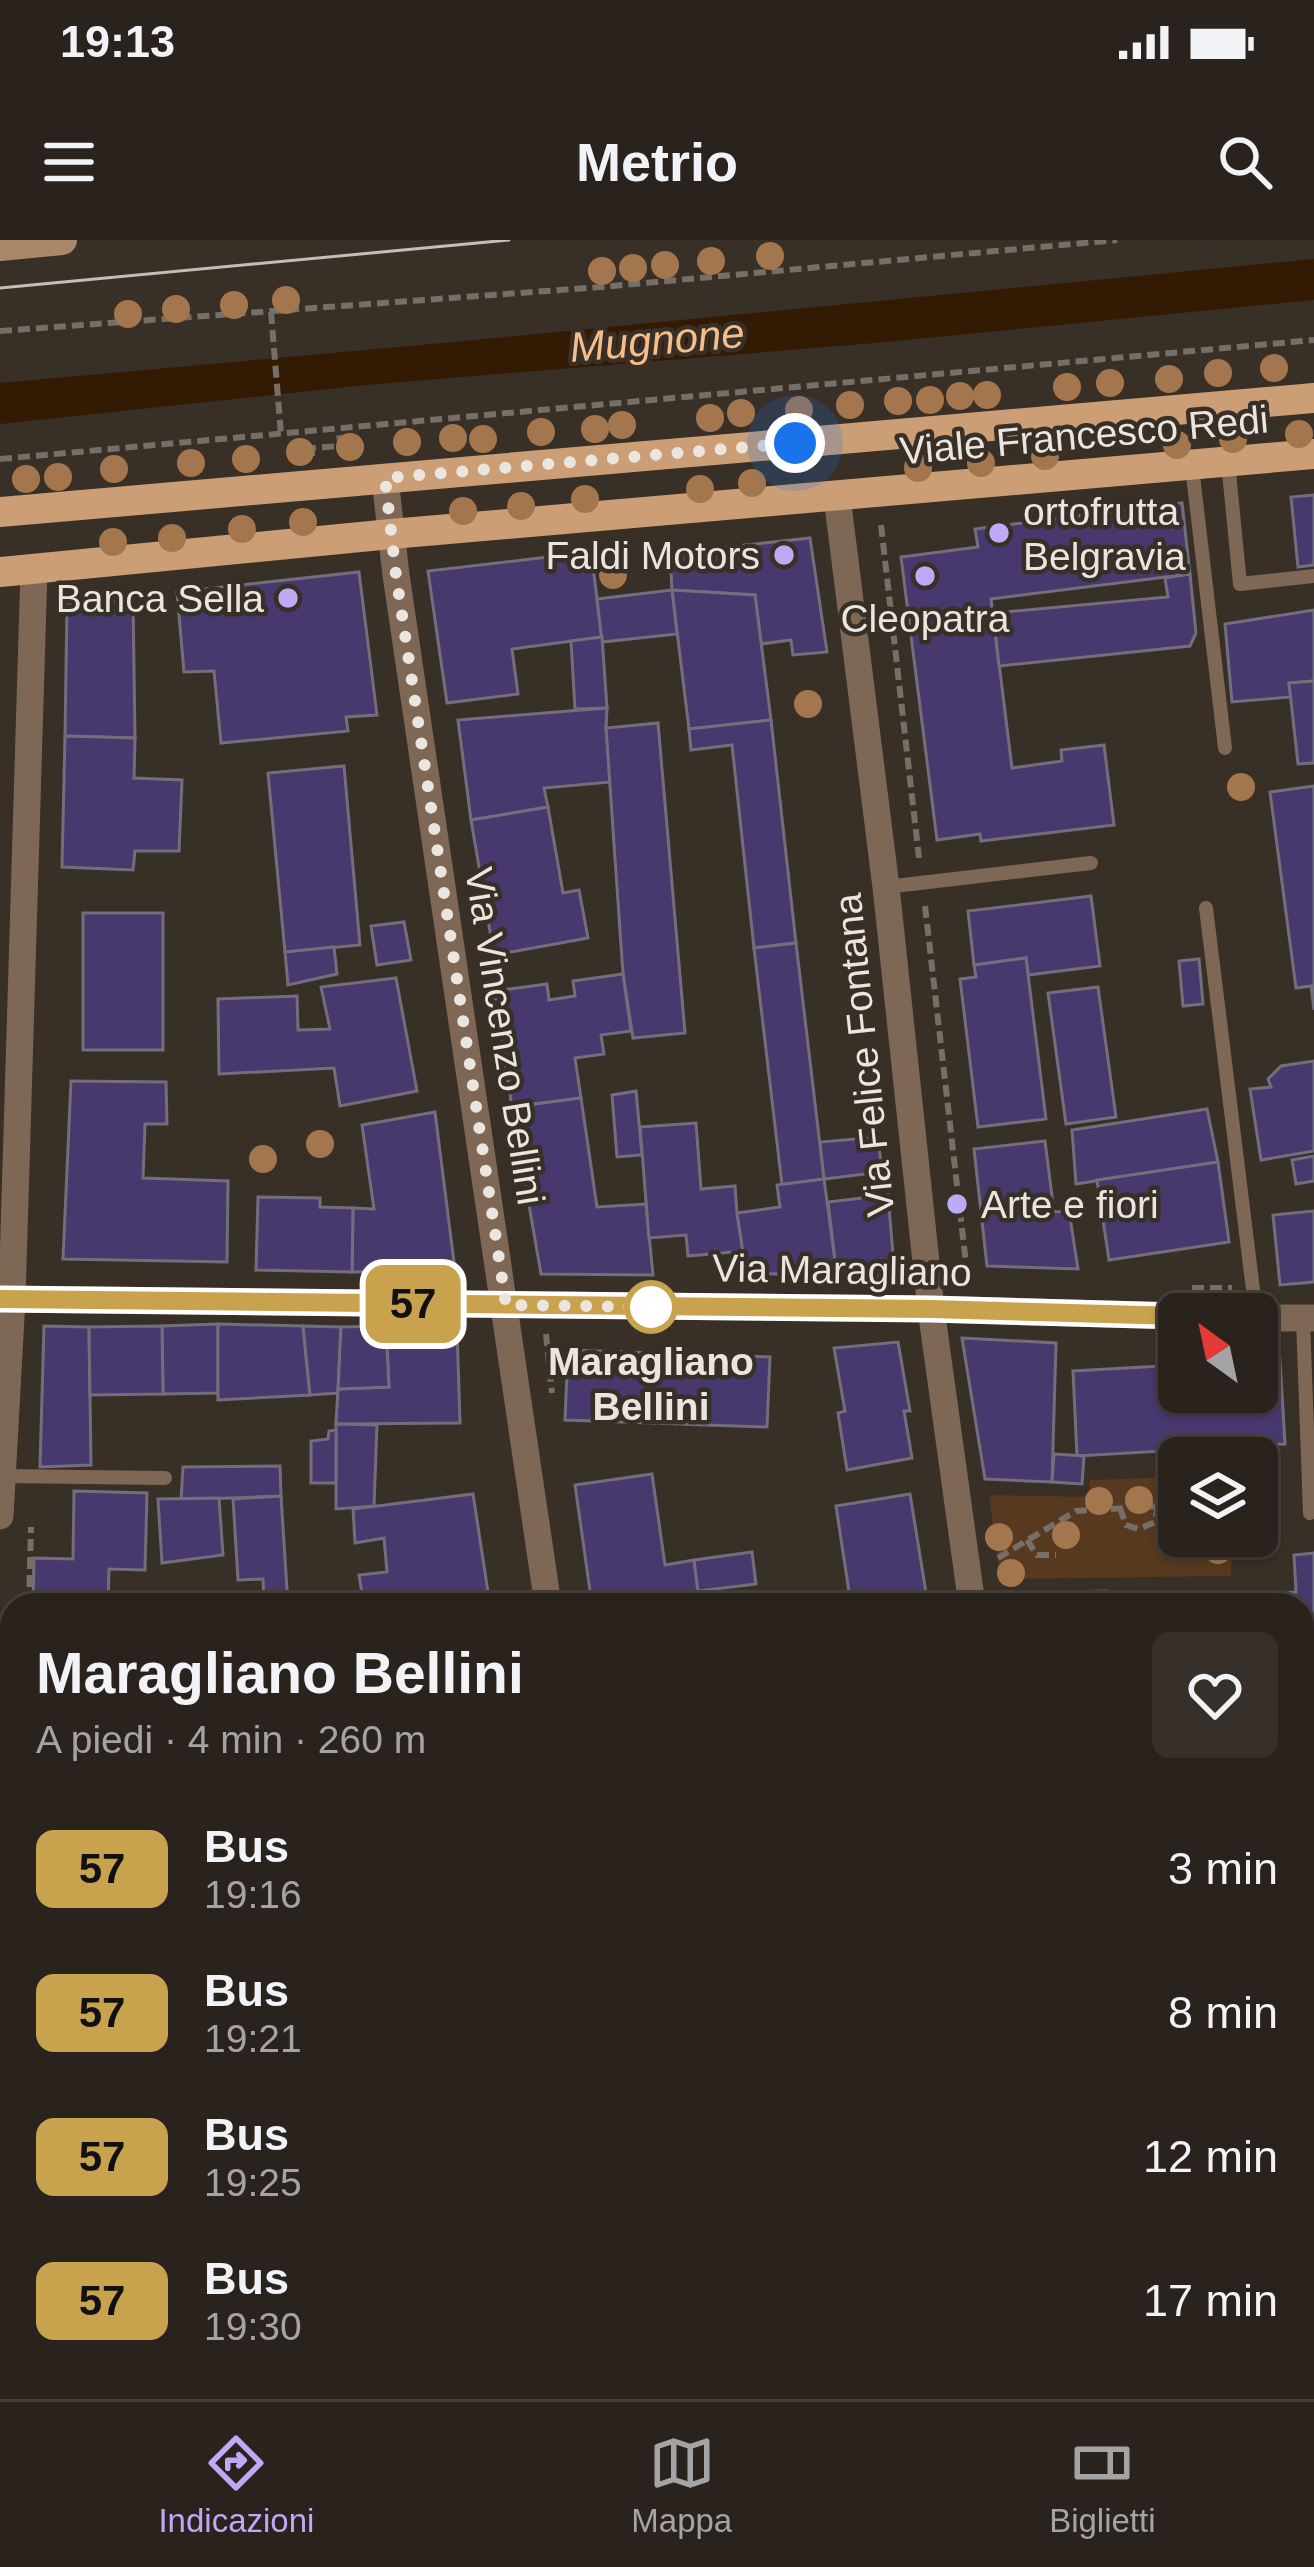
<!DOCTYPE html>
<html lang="it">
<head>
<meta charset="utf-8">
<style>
	body { margin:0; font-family:Arial,sans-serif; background:#362f2a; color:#f1f3f6; height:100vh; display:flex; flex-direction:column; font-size:45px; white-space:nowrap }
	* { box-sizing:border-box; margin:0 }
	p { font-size:39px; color:#a5a4a4 }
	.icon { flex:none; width:66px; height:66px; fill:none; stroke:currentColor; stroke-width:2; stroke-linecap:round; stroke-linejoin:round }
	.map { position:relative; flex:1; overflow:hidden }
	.side { position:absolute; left:0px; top:1353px; width:1314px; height:807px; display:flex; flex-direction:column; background:#2a231d; border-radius:36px 36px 0 0; box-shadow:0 3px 9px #0004,0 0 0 3px #46403b }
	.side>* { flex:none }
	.badge { padding:0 24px; border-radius:18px; font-size:42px; line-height:78px }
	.needle { width:78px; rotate:327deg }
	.tools { position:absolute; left:1158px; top:1053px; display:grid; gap:24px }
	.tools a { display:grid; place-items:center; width:120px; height:120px; border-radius:18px; background:#2a231d; box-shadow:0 3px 9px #0004,0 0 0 3px #46403b; font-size:60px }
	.you { position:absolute; width:60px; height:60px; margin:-30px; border:9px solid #fff; border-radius:50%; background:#1a73e8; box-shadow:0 0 0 18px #1a73e833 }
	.map>.badge { position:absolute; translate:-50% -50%; box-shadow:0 0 0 6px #fff }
	.round { display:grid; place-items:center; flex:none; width:126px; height:126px; border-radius:18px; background:#362f2a }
	.head { display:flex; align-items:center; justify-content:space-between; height:204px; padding:0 36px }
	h1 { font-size:57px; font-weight:700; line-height:90px }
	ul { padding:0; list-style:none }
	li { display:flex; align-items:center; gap:36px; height:144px; padding:0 36px }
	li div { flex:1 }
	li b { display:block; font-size:45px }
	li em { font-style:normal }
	li .badge { min-width:132px; font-weight:700; text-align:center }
	.status { display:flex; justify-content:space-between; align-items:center; height:84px; padding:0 60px; background:#2a231d; direction:ltr }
	.status svg { height:33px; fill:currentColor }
	header { display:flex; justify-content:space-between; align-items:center; height:156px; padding:0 36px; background:#2a231d; font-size:54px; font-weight:700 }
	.tab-bar { display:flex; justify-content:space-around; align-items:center; height:168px; border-top:3px solid #46403b; background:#2a231d; font-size:33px; color:#a5a4a4 }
	.tab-bar a { display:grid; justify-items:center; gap:6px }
	.tab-bar .selected { color:#bcaaf5 }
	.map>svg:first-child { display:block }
	.built { fill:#46372b }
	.green { fill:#56391e }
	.water { fill:#331a02 }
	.building { fill:#47386d; stroke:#716f7c; stroke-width:3 }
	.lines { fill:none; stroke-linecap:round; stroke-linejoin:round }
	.path { stroke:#766f68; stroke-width:6; stroke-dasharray:12 6; stroke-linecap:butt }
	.lane { stroke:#7e6855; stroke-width:14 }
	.street { stroke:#7e6855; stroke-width:27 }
	.secondary { stroke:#aa8768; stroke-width:30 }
	.primary { stroke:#cb9e76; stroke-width:30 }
	.tram { stroke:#c4bdb8; stroke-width:3 }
	.tree { fill:#a3764e }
	.line-casing { stroke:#fff; stroke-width:27 }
	.line { stroke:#c8a24d; stroke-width:18 }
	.walk { stroke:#ebe5e0; stroke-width:12; stroke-dasharray:0 21.6 }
	.poi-dot { fill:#bcaaf5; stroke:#382f27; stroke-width:4.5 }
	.stop-dot { fill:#fff; stroke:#c8a24d; stroke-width:6 }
	.labels { text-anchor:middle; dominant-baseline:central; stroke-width:9; stroke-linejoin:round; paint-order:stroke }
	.street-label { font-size:39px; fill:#ebe5e0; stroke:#382f27 }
	.poi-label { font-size:39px; fill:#ebe5e0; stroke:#382f27; text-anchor:start }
	.stop-label { font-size:39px; font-weight:bold; fill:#ebe5e0; stroke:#382f27 }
	.water-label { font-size:42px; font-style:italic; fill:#f8be89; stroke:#382f27 }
</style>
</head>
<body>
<div class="status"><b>19:13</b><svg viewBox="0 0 49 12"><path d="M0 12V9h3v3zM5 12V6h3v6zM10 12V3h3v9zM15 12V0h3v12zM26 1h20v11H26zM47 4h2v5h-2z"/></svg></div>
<header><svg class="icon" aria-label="menu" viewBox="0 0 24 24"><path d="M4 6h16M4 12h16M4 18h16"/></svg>Metrio<svg class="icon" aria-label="search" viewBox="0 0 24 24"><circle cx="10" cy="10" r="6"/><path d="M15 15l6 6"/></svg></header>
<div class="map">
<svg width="1314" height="2159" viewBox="0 0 1314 2159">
	<rect width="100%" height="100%" fill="#382f27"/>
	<rect class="built" x="1302" y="1577" width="12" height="265"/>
	<path class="green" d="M1179,1237V1296H1233L1231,1336L1000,1339L989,1255L1089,1257L1090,1240Z"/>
	<path class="water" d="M1314,19V60L875,103L366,145L0,184V143L454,102Z"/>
	<g class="building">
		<path d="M1314,255V325L1298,327L1291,257Z"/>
		<path d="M1182,263L1190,334L991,359L1012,528L1062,521L1061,510L1104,505L1114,585L981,601L980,594L937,600L901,317L978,307L975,289Z"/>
		<path d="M810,298L827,412L793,415L791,400L761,404L755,355L672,350L670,313Z"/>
		<path d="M591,312L602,397L512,409L518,454L447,463L428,331Z"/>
		<path d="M359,332L377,475L346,477L348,491L221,503L214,431L184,432L177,352Z"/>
		<path d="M1190,334L1196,393L1190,406L999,426L993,373L1168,357L1165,338Z"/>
		<path d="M672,350L755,355L771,480L689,489Z"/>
		<path d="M672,350L677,394L602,402L597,359Z"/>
		<path d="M133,360L135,498L65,496L67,365Z"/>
		<path d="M1314,370V441L1289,443L1291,457L1232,462L1225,384Z"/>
		<path d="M602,397L607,468L575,469L571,401Z"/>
		<path d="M1314,441V523L1298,524L1289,443Z"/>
		<path d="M607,468L606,488L611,542L544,548L548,567L471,580L458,480Z"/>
		<path d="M771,480L796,703L754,708L732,505L691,510L689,489Z"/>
		<path d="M658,483L685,793L633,798L623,734L606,488Z"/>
		<path d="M65,496L135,498L134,538L182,540L179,611H135L133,630L62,627Z"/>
		<path d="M344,526L360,705L285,712L268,533Z"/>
		<path d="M1314,546V770L1311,746L1296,748L1270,552Z"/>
		<path d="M548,567L563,653L579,650L588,698L494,715L471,580Z"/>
		<path d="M1091,656L1100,726L1028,735L1026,718L974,725L968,671Z"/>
		<rect x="83" y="673" width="80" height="137"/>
		<path d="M404,682L411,720L377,725L371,686Z"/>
		<path d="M796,703L824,939L782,945L754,708Z"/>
		<path d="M334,707L337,734L288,745L285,712Z"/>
		<path d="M1026,718L1046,879L978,887L960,739L976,737L974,725Z"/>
		<path d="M1199,719L1203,764L1183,766L1179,721Z"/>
		<path d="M623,734L631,791L601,795L604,814L575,818L581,858L512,867L494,751L547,744L549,760L575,756L573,741Z"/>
		<path d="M396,738L417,851L340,866L334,828L219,834L218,759L297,756L298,790L330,789L321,747Z"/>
		<path d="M1098,747L1116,877L1066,884L1048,753Z"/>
		<path d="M1314,821V911L1261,920L1250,849L1271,847L1268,839L1281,826Z"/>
		<path d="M71,841L166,842L167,884H145L143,938L228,941L227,1022L63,1019Z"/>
		<path d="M636,851L642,915L617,917L612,855Z"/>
		<path d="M581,858L597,967L646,964L653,1035L541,1034L512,867Z"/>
		<path d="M1207,869L1218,922L1076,944L1072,890Z"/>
		<path d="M435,872L455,1030L352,1032L353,968L374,969L362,885Z"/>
		<path d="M696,883L701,949L735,946L737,973L744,1011L688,1016L686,995L649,998L640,887Z"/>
		<path d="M878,897L882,932L824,939L820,902Z"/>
		<path d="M1045,901L1054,972L1069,971L1078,1029L987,1026L974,909Z"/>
		<path d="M1314,916V941L1296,944L1292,920Z"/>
		<path d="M1218,922L1229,1002L1109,1020L1097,940Z"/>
		<path d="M824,939L837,1036L746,1033L737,973L780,967L777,945Z"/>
		<path d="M888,955L895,1038L837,1036L828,962Z"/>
		<path d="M258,957L320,958V967L353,968L352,1032L256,1030Z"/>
		<path d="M1314,971V1042L1280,1045L1273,975Z"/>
		<path d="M218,1084V1153L163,1154L162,1086Z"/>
		<path d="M218,1084L303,1086L310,1155L218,1160Z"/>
		<path d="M44,1086L89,1087L91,1225L40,1227Z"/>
		<path d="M162,1086L163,1154L90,1155L89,1087Z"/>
		<path d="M303,1086L341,1087L338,1153L310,1155Z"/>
		<path d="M386,1086L457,1089L460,1183L336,1184L338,1149L389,1147Z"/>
		<path d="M386,1086L389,1147L338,1149L341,1087Z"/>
		<path d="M962,1098L1056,1103L1052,1242L985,1239Z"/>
		<path d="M898,1102L910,1171H904L912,1218L847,1230L838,1173L845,1171L834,1108Z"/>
		<path d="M568,1110L770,1117L767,1187L565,1180Z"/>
		<path d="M1280,1119L1285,1204L1077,1216L1073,1131L1179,1125V1152H1257V1121Z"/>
		<path d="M336,1184L377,1185L374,1266L336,1269Z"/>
		<path d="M336,1190V1243H311V1201L328,1199L329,1191Z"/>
		<path d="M1054,1214L1084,1216L1082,1244L1052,1242Z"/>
		<path d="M280,1226L281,1256L181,1260L183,1227Z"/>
		<path d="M652,1234L665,1325L694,1320L698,1351L673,1354L675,1365H592L575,1245Z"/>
		<path d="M74,1251L147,1253L145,1330L109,1329L108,1365H33L34,1318L73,1319Z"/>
		<path d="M473,1254L490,1365H393V1363L364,1365L359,1335L387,1332L384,1298L355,1303L353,1269Z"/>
		<path d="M910,1254L928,1365H851L836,1266Z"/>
		<path d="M281,1256L288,1365H264L263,1339L238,1340L233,1259Z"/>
		<path d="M219,1258L223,1315L162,1323L158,1259Z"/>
		<path d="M752,1312L756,1344L698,1351L694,1320Z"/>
		<path d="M1314,1313V1410L1302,1409V1365H1271V1354L1296,1352L1294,1315Z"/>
		<path d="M1107,1351V1365H1018V1353Z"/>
		<path d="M1302,1437H1314V1535L1302,1536Z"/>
		<path d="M1302,1632L1314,1644V1810L1302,1798Z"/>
		<path d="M1302,1869H1314V2023L1302,2026Z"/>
		<path d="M7,1940H12V1989H8Z"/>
		<path d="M8,1989H12V2033H6Z"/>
		<rect x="6" y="2033" width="6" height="56"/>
		<path d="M1302,2096H1314V2159H1257V2148H1302Z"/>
		<path d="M12,2147L129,2148V2159H12Z"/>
		<rect x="129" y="2148" width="75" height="11"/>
		<rect x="204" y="2148" width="67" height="11"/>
		<rect x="271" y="2148" width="69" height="11"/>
		<rect x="340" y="2148" width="37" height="11"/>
		<rect x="377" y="2148" width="38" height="11"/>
		<rect x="415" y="2148" width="29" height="11"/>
		<rect x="444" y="2148" width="39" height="11"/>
		<rect x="483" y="2148" width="35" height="11"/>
		<path d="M531,2148H634L635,2159H530Z"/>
		<path d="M694,2148H785V2159H696Z"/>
		<rect x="785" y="2148" width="105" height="11"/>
		<rect x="890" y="2148" width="72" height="11"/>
		<rect x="962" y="2148" width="72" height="11"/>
		<rect x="1092" y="2148" width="149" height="11"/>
	</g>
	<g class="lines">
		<g class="path">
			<path d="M271,72L281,194"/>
			<path d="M0,91L601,47L1117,0"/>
			<path d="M312,216V208L341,206L338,190"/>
			<path d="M0,219L1314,100"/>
			<path d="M881,285L919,618"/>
			<path d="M925,666L968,1041"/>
			<path d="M1192,1048H1232"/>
			<path d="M546,1094L552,1153"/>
			<path d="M1120,1268L1126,1285L1139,1289L1155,1282L1158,1266"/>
			<path d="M1027,1300L1037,1315H1056"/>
			<path d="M998,1318L1076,1271L1179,1265"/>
			<path d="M29,1365L31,1287"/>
			<path d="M0,2159L12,1743"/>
		</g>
		<g class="lane">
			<path d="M1228,222L1240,344L1314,336"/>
			<path d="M1192,227L1225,508"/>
			<path d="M886,647L1091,623"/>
			<path d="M1206,668L1256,1074"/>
			<path d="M1303,1079L1310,1273"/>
			<path d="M2,1236L165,1238"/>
		</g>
		<g class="street">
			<path d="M385,239L396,335L548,1365"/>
			<path d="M837,257L886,647L931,1069L972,1365"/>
			<path d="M0,1059L931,1069L1179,1076"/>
			<path d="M1257,1078H1314"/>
			<path d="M0,1276L12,1059L34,329"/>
			<path d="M0,1584L12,1585"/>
			<path d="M666,2148L667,2159"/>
			<path d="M1066,2159V2148"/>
		</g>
		<path class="secondary" d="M0,6L62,0"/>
		<g class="primary">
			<path d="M0,272L1314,158"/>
			<path d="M0,332L391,294L1314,214"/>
		</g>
		<path class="tram" d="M0,48L509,0"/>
	</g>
	<g class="tree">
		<circle cx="770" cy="16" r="14"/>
		<circle cx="711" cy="21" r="14"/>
		<circle cx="665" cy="25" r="14"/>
		<circle cx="633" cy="28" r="14"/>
		<circle cx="602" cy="31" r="14"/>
		<circle cx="286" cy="60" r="14"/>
		<circle cx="234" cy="65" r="14"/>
		<circle cx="176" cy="69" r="14"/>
		<circle cx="128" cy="74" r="14"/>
		<circle cx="1274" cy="128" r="14"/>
		<circle cx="1218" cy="133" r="14"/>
		<circle cx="1169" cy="139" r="14"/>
		<circle cx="1110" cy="143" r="14"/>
		<circle cx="1067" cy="147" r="14"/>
		<circle cx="987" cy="155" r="14"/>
		<circle cx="960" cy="156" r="14"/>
		<circle cx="930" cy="160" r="14"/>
		<circle cx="898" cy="161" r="14"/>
		<circle cx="850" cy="165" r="14"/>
		<circle cx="799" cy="170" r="14"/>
		<circle cx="741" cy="173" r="14"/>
		<circle cx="710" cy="178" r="14"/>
		<circle cx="622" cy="185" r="14"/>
		<circle cx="595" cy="189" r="14"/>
		<circle cx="541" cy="192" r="14"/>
		<circle cx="1299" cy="194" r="14"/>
		<circle cx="453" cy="198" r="14"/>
		<circle cx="483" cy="199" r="14"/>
		<circle cx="1233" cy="199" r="14"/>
		<circle cx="407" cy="202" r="14"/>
		<circle cx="1177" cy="205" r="14"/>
		<circle cx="350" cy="207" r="14"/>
		<circle cx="300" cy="212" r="14"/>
		<circle cx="1045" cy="216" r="14"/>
		<circle cx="246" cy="219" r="14"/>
		<circle cx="191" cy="223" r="14"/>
		<circle cx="981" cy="223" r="14"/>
		<circle cx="918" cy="228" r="14"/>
		<circle cx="114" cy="229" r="14"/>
		<circle cx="58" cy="237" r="14"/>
		<circle cx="26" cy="239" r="14"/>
		<circle cx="752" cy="243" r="14"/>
		<circle cx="700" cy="249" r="14"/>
		<circle cx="585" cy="259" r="14"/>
		<circle cx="521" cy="266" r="14"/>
		<circle cx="463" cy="271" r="14"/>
		<circle cx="303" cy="282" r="14"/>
		<circle cx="242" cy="289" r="14"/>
		<circle cx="172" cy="298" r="14"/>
		<circle cx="113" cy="302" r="14"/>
		<circle cx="613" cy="335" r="14"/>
		<circle cx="808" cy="464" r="14"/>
		<circle cx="1241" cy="547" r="14"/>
		<circle cx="320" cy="904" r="14"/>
		<circle cx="263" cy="919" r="14"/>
		<circle cx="1139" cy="1260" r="14"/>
		<circle cx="1099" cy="1261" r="14"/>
		<circle cx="1066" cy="1295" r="14"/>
		<circle cx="999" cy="1297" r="14"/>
		<circle cx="1218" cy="1310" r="14"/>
		<circle cx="1011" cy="1333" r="14"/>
	</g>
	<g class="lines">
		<defs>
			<path id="line" d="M0,1059L931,1069L1179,1076"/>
		</defs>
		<use href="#line" class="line-casing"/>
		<use href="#line" class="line"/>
		<path class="walk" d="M651,1067L506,1065L396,335L385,238L795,203"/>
	</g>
	<g class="poi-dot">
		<circle cx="999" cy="293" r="12"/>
		<circle cx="784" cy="315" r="12"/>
		<circle cx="925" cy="336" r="12"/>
		<circle cx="288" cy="358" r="12"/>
		<circle cx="957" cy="964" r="12"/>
	</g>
	<circle class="stop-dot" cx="651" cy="1067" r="24"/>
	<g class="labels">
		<g class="street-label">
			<text transform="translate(1084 195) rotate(-5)">Viale Francesco Redi</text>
			<text transform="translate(505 796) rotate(81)">Via Vincenzo Bellini</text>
			<text transform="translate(864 815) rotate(-96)">Via Felice Fontana</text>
			<text transform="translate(842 1030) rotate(1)">Via Maragliano</text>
		</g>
		<g class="poi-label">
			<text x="1023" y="271">ortofrutta<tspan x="1023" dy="45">Belgravia</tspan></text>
			<text x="760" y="315" text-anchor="end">Faldi Motors</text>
			<text x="264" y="358" text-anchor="end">Banca Sella</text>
			<text x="925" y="378" text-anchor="middle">Cleopatra</text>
			<text x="981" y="964">Arte e fiori</text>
		</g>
		<g class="stop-label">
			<text x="651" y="1121">Maragliano<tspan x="651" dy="45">Bellini</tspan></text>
		</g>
		<g class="water-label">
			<text transform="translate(657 100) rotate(-5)">Mugnone</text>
		</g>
	</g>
</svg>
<div class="tools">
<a><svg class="needle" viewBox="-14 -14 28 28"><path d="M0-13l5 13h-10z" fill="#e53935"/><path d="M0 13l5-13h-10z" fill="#a5a4a4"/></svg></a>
<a><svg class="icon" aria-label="layers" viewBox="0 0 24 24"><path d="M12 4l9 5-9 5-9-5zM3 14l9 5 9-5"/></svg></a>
</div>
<div class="you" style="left:795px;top:203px"></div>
<b class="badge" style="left:413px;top:1064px;background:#c8a24d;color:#111">57</b>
<section class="side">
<div class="head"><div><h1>Maragliano Bellini</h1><p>A piedi · 4 min · 260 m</p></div><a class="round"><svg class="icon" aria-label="heart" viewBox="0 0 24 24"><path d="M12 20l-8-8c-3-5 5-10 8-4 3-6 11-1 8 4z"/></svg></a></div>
<ul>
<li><span class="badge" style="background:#c8a24d;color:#111">57</span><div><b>Bus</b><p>19:16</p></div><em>3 min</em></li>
<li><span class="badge" style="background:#c8a24d;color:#111">57</span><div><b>Bus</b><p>19:21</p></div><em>8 min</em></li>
<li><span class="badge" style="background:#c8a24d;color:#111">57</span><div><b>Bus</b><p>19:25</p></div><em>12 min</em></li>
<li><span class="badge" style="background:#c8a24d;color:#111">57</span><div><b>Bus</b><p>19:30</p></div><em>17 min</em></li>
</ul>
</section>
</div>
<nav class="tab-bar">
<a class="selected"><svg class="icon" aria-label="directions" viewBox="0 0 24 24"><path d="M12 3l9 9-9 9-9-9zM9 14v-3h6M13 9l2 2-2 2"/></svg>Indicazioni</a>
<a><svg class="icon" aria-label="map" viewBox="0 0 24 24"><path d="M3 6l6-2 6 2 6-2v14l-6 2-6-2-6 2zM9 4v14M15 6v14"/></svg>Mappa</a>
<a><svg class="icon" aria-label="tickets" viewBox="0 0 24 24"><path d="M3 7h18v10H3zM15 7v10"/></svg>Biglietti</a>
</nav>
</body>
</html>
